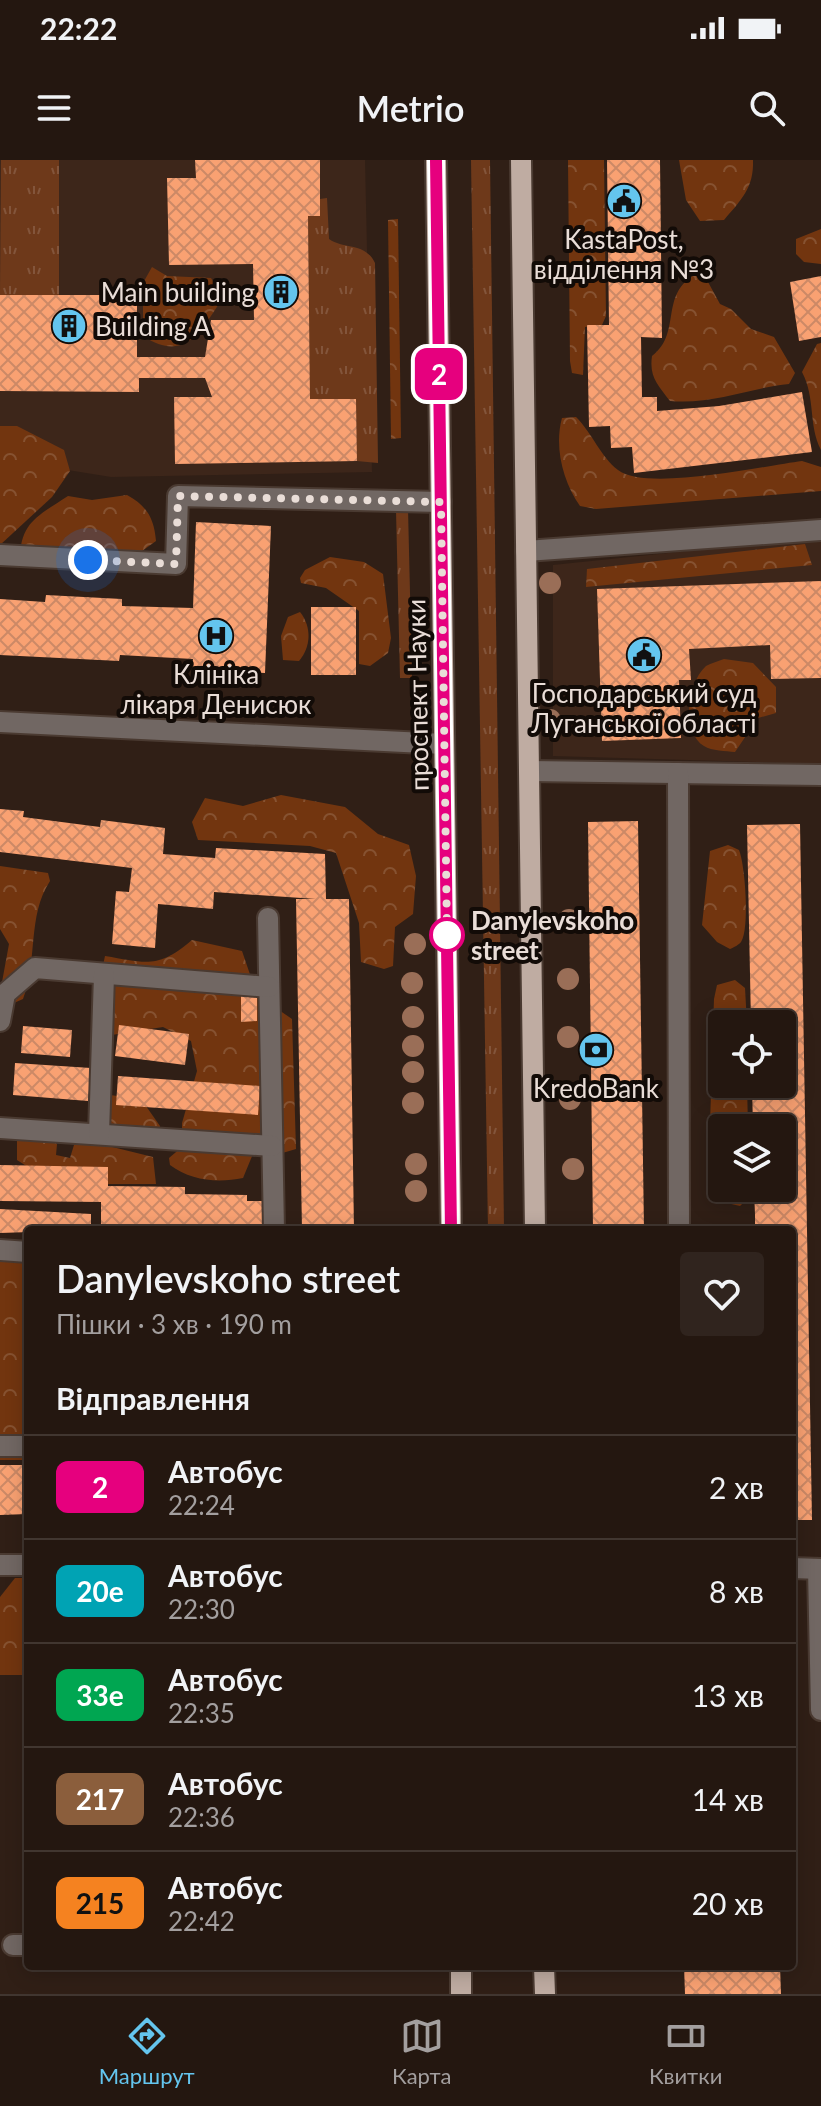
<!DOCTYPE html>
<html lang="uk">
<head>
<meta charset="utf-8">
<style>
	body { margin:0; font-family:Lato,sans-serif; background:#30241e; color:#f1f3f6; height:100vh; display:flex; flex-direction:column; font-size:30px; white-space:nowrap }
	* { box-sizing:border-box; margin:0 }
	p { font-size:26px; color:#a39f9f }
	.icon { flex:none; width:44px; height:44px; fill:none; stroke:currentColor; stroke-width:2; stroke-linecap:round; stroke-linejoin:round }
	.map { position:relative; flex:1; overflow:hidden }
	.side { position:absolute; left:24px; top:1066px; width:772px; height:744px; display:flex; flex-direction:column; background:#241710; border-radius:8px; box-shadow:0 4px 20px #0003,0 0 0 2px #413630 }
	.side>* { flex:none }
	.badge { padding:0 16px; border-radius:12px; font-size:28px; line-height:52px }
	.fabs { position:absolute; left:708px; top:850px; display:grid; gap:16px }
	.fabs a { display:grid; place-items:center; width:88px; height:88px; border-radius:8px; background:#241710; box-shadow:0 4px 20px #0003,0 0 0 2px #413630; font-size:40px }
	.you { position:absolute; width:40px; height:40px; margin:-20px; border:6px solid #fff; border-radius:50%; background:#1a73e8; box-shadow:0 0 0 12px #1a73e833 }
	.map>.badge { position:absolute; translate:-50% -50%; box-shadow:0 0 0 4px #fff }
	h2 { padding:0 32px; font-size:30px; line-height:72px }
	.round { display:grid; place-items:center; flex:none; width:84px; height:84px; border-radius:8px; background:#30241e }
	.head { display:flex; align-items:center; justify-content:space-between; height:136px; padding:0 32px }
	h1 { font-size:38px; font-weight:600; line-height:60px }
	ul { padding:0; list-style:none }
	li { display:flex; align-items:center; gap:24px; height:104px; padding:0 32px; border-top:2px solid #413630 }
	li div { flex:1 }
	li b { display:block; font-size:30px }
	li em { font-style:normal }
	li .badge { min-width:88px; font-weight:700; text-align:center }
	.status { display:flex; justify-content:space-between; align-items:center; height:56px; padding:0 40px; background:#241710; direction:ltr }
	.status svg { height:22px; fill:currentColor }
	header { display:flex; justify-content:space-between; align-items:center; height:104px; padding:0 32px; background:#241710; font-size:36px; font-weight:600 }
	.tabs { display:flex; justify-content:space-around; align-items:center; height:112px; border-top:2px solid #413630; background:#241710; font-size:22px; color:#a39f9f }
	.tabs a { display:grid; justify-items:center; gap:4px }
	.tabs .on { color:#64c5ee }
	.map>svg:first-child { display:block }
	.built { fill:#3d261a }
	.grass { fill:url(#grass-tufts) }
	.forest { fill:url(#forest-crowns) }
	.building { fill:url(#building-cross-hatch) }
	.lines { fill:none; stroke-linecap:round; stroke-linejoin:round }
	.minor-casing { stroke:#4a3a31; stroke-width:24 }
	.major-casing { stroke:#4a3a31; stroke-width:24 }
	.minor { stroke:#716763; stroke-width:20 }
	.major { stroke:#bfaca2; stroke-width:20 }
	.tree { fill:#9a6e57 }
	.line-casing { stroke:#fff; stroke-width:18 }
	.line { stroke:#e6007e; stroke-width:12 }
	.walk { stroke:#e9ddd7; stroke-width:8; stroke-dasharray:0 14.4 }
	.stop-dot { fill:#fff; stroke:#e6007e; stroke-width:4 }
	.labels { text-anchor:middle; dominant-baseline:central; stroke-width:8; stroke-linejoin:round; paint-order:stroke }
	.poi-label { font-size:26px; fill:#e9ddd7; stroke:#120b07 }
	.street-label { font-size:26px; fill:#e9ddd7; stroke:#120b07 }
	.stop-label { font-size:26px; font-weight:bold; fill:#e9ddd7; stroke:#120b07; text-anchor:start }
</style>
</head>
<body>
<div class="status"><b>22:22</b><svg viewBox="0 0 49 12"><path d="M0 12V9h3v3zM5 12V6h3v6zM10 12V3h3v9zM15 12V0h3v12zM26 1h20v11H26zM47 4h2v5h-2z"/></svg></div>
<header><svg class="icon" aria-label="menu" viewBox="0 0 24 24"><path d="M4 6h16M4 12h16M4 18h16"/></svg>Metrio<svg class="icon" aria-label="search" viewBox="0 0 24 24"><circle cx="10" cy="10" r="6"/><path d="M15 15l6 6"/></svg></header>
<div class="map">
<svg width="821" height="1834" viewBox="0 0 821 1834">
	<defs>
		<pattern id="grass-tufts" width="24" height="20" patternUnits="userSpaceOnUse" patternTransform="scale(2)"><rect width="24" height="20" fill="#6e391a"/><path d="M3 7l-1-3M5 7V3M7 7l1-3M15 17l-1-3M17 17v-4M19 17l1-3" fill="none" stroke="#83553b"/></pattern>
		<pattern id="forest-crowns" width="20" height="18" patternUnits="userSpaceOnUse" patternTransform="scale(2)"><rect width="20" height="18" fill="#72350f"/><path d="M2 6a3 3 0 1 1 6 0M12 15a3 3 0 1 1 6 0" fill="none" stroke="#865231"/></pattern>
		<pattern id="building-cross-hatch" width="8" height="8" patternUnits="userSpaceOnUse" patternTransform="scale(2)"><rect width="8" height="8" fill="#f9a172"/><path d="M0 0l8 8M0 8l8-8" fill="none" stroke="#cc8966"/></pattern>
	</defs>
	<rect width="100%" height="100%" fill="#301f16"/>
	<g class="built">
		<path d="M0,0H365L372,312L111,317L0,299Z"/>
		<path d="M821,377V604L553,596V405Z"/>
	</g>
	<g class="grass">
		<path d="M1,0H59V136L0,135Z"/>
		<path d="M471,0H490L504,1070H488Z"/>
		<path d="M327,38L329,79C345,90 365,82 375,103L378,303L357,301L356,239H310L308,56L320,39Z"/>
		<path d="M408,349L412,518H400L396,350Z"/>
	</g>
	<g class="forest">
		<path d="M568,0H604L606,156L602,165L585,167L583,215L572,213L570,201Z"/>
		<path d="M679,0H753C754,28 741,40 724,60L700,61L686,40Z"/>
		<path d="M398,59L401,278L391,279L388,60Z"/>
		<path d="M821,69V104L804,102L796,94V79Z"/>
		<path d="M152,107L167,116L211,118L223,138C201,170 186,204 143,176V123Z"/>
		<path d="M702,111L720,144L731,149L751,169L774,177L795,213L789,224C749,228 711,245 670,241C658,225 649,217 652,196C684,172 656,131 702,111Z"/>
		<path d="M821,183V290C808,265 816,239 802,212L817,184Z"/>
		<path d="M576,257C592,273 601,297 618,310C646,332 763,306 802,301L821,307V331L596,349L580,346C563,322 554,287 562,258Z"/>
		<path d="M0,266H17L64,290L70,311L52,337L0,385Z"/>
		<path d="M127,335C147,346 154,358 156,381L142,391L20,400C20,362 38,356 68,336L92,340Z"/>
		<path d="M805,384L812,405L586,427L587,409Z"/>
		<path d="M330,397L364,402L383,414L391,478L388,493L370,506L359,504V451L326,428L301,423L300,418L305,410Z"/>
		<path d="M300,452C312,467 311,487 299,501L283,500L281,476L288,457Z"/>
		<path d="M724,499L753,503L776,527V553L758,558L735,592C726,591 712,591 704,586C681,572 687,523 706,506C711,503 719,501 724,499Z"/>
		<path d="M281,635L345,647L378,674L409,685L416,716L413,754L395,767L393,806L384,809L361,802L359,763L336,693L310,686L198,680L192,662L205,638L243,646Z"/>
		<path d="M728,685L739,690C745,704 750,769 741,782C740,784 733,788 730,789L717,782L702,765L710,691Z"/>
		<path d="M0,706L48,713L50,721C27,756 38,800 23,839L7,846L0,833L9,784L0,769Z"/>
		<path d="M192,780L242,791L257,835L292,859L296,989L279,994L255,989L243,1018C218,1023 191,1021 170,1005L169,998L182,987V963L197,911L191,881L163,867L105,876L99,824L105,796C147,803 158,809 192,780Z"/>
		<path d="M735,820L745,828L747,864H722V924H747L748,968H722V1028H749L746,1040L740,1046L727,1043L708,1028L714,839L717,825Z"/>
		<path d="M102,934L141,939L160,966L157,981L105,979L89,962L91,948Z"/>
		<path d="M17,978L51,980L57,984L56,995L70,998L74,985L84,980L153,997L156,1024H101L42,1016L17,1000Z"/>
		<path d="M28,1089V1300H0V1095Z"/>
		<path d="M15,1418H28V1515H0V1437Z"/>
	</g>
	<g class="building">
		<path d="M195,0H320V56H308L310,239H356L357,301L175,304L174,237H212L205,218H139V232L0,231V135H137V197H205L211,160H254L253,104L169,105L167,18H196Z"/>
		<path d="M607,0H660L662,178L641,177L642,237H657V251L719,246L802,232L812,292L634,313L632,287L611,288L610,266L589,267L587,165H609Z"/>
		<path d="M821,116V177L799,181L790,122Z"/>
		<path d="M196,362L271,366L265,513L192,509L193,499L120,495L119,501L0,495V439L45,442L46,435L122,439V446L193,448Z"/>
		<path d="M821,421V518L771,519L770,485L689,489L691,520H679L681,578L602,581L597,429Z"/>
		<rect x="311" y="447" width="45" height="68"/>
		<path d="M0,649L24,651L23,657L100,667L101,660L165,668L163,694L215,698L216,688L325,694L326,739H349L354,1070H302L296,739H316L214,732L213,749L158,744L155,788L112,784L116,731L129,732L132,708L0,692Z"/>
		<path d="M638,661L644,1070H593L588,662Z"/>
		<path d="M800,664L812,1360H792V1070H755V1055L754,1028H782V968H753L752,924H782V864H751L747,665Z"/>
		<path d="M241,836H257V861L241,862Z"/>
		<path d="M119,865L189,874L185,905L115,896Z"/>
		<path d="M23,866L72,870L70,897L21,893Z"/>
		<path d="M15,903L91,908L88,941L13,935Z"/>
		<path d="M118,916L260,926L258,955L116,945Z"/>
		<path d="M0,1005L108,1007V1026L185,1027V1034L247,1035V1041H265L264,1070H182V1065L101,1064V1042L0,1041Z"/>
		<path d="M0,1049L91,1054V1070L0,1073Z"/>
		<path d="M0,1305H28V1354L0,1355Z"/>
		<path d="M792,1583L796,1657H792Z"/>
		<path d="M684,1806H780L781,1834H685Z"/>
	</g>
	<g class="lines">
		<defs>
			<g id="minor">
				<path d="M526,391L821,370"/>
				<path d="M0,395L176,404L178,336L441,342"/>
				<path d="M0,562L444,584"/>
				<path d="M529,611L821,615"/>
				<path d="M678,613L679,1070"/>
				<path d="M268,758L274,1070"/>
				<path d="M0,861L5,834L35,808L269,827"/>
				<path d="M0,968L272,986"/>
				<path d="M99,974L104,815"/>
				<path d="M0,1090L28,1092"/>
				<path d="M0,1286H28"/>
				<path d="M0,1405H28"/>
				<path d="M792,1408L821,1409"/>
				<path d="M818,1409L821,1550"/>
				<path d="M13,1785H28"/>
			</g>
			<g id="major">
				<path d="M436,0L451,1070"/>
				<path d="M521,0L535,1070"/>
				<path d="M461,1806V1834"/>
				<path d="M544,1806L545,1834"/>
			</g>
		</defs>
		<use href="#minor" class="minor-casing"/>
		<use href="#major" class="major-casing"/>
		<use href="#minor" class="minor"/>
		<use href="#major" class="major"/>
	</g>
	<g class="tree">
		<circle cx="550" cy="423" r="11"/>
		<circle cx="550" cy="560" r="11"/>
		<circle cx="569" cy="760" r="11"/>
		<circle cx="415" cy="784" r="11"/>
		<circle cx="568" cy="819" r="11"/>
		<circle cx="412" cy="823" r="11"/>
		<circle cx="413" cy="857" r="11"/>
		<circle cx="568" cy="877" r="11"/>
		<circle cx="413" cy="886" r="11"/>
		<circle cx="413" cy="912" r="11"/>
		<circle cx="570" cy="939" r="11"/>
		<circle cx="413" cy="943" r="11"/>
		<circle cx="416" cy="1004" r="11"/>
		<circle cx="573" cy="1009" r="11"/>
		<circle cx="416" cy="1031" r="11"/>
	</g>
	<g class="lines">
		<defs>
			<path id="line" d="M436,0L451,1070"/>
		</defs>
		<use href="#line" class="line-casing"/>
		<use href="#line" class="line"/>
		<path class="walk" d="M88,400L176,404L178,336L441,342L447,775"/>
	</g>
	<defs>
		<symbol id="civic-disc" viewBox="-11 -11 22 22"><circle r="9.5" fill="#64c5ee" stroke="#120b07"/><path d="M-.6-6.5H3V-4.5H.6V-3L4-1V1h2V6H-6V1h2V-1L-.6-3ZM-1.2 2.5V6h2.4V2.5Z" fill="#111"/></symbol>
		<symbol id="building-disc" viewBox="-11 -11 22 22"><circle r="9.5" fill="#64c5ee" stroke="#120b07"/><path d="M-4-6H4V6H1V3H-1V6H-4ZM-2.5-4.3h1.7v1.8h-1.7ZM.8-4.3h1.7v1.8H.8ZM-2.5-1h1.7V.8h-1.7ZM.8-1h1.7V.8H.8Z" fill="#111"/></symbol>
		<symbol id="hospital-disc" viewBox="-11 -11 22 22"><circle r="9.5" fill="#64c5ee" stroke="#120b07"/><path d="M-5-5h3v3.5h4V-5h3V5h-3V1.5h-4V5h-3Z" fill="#111"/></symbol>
		<symbol id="bank-disc" viewBox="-11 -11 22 22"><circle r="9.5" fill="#64c5ee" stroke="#120b07"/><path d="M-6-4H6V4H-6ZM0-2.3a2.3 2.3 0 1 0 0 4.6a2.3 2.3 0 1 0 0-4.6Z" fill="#111"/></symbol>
	</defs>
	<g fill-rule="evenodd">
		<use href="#civic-disc" x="604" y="21" width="40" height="40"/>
		<use href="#building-disc" x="261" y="112" width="40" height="40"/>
		<use href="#building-disc" x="49" y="146" width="40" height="40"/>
		<use href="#hospital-disc" x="196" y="456" width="40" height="40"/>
		<use href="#civic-disc" x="624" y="475" width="40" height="40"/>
		<use href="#bank-disc" x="576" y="870" width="40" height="40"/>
	</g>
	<circle class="stop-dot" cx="447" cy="775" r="16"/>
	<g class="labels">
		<g class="poi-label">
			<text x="624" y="79">KastaPost,<tspan x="624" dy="30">відділення №3</tspan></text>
			<text x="255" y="132" text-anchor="end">Main building</text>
			<text x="95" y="166" text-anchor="start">Building A</text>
			<text x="216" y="514">Клініка<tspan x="216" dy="30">лікаря Денисюк</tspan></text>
			<text x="644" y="533">Господарський суд<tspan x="644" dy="30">Луганської області</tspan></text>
			<text x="596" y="928">KredoBank</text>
		</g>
		<g class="street-label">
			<text transform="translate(417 535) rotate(-91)">проспект Науки</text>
		</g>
		<g class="stop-label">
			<text x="471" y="760">Danylevskoho<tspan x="471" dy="30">street</tspan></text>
		</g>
	</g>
</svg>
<div class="fabs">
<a><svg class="icon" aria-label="locate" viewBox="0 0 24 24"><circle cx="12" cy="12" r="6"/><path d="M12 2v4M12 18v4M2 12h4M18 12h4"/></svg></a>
<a><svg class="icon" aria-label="layers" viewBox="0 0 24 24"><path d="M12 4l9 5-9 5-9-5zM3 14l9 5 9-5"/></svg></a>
</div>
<div class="you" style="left:88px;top:400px"></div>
<b class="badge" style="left:439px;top:214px;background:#e6007e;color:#fff">2</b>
<section class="side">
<div class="head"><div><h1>Danylevskoho street</h1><p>Пішки · 3 хв · 190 m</p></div><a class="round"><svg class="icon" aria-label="heart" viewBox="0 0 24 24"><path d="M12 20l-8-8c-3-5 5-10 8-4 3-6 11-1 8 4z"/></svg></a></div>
<h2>Відправлення</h2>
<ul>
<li><span class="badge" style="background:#e6007e;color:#fff">2</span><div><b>Автобус</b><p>22:24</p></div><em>2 хв</em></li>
<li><span class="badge" style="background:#00a3b4;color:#fff">20е</span><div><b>Автобус</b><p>22:30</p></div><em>8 хв</em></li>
<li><span class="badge" style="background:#00a651;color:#fff">33е</span><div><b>Автобус</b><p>22:35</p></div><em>13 хв</em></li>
<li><span class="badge" style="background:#8b5e3c;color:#fff">217</span><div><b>Автобус</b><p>22:36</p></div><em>14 хв</em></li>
<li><span class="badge" style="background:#f58220;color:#111">215</span><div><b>Автобус</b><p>22:42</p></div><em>20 хв</em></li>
</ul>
</section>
</div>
<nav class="tabs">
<a class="on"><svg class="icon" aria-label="directions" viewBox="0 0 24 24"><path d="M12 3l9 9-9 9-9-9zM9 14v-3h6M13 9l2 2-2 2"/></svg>Маршрут</a>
<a><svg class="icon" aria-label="map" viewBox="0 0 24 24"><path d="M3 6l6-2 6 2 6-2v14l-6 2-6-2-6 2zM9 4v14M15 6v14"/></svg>Карта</a>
<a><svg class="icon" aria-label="tickets" viewBox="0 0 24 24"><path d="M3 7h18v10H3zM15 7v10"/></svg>Квитки</a>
</nav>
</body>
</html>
